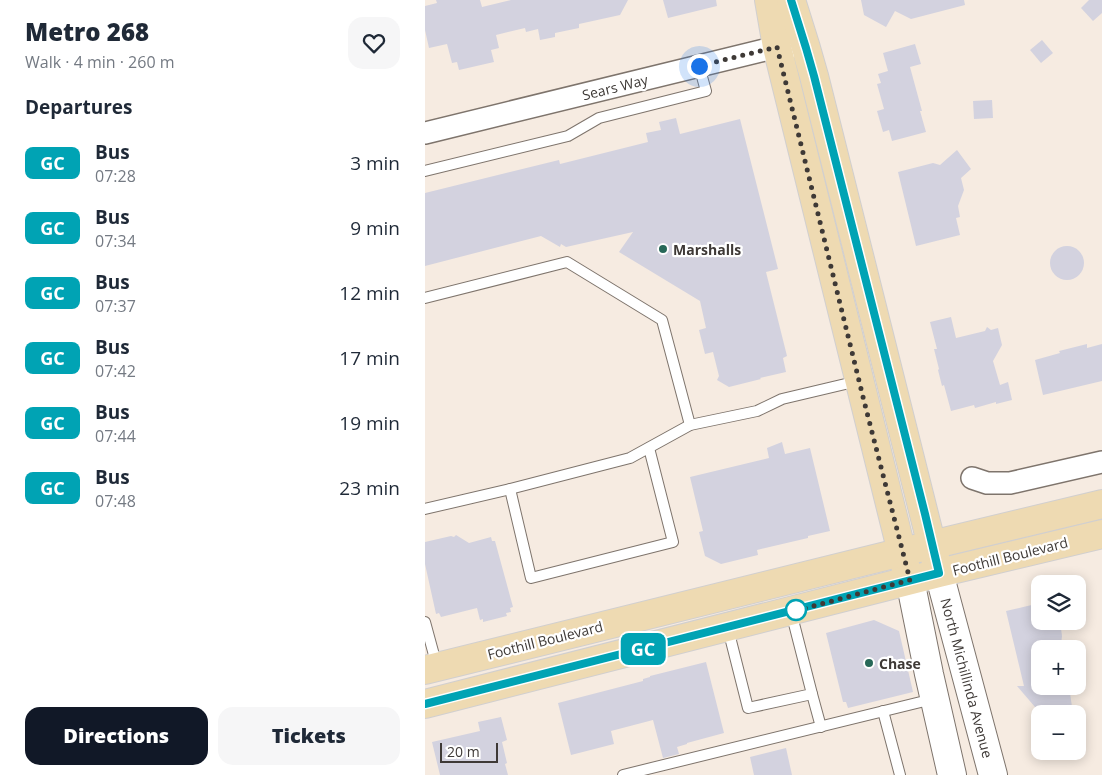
<!DOCTYPE html>
<html lang="en">
<head>
<meta charset="utf-8">
<style>
	body { margin:0; font-family:"Open Sans",sans-serif; background:#f6f6f7; color:#1f2937; height:100vh; display:flex; flex-direction:column; font-size:19px; white-space:nowrap }
	* { box-sizing:border-box; margin:0 }
	p { font-size:16px; color:#747a83 }
	.icon { flex:none; width:28px; height:28px; fill:none; stroke:currentColor; stroke-width:2; stroke-linecap:round; stroke-linejoin:round }
	.map { position:relative; flex:1; overflow:hidden }
	.details { display:flex; flex-direction:column; background:#fff; width:425px }
	.details>* { flex:none }
	.badge { padding:0 10px; border-radius:8px; font-size:18px; line-height:32px }
	.controls { position:absolute; left:606px; top:575px; display:grid; gap:10px }
	.controls a { display:grid; place-items:center; width:55px; height:55px; border-radius:10px; background:#fff; box-shadow:0 2px 12px #0003; font-size:25px }
	.scale { position:absolute; left:15px; bottom:12px; width:58px; box-sizing:border-box; padding-left:5px; border:2px solid #3e3936; border-top:0; font-size:14px; line-height:18px; white-space:nowrap; color:#3e3936; -webkit-text-stroke:4px #fff; paint-order:stroke }
	.you { position:absolute; width:25px; height:25px; margin:-12px; border:4px solid #fff; border-radius:50%; background:#1a73e8; box-shadow:0 0 0 8px #1a73e833 }
	.map>.badge { position:absolute; translate:-50% -50%; box-shadow:0 0 0 2px #fff }
	h2 { padding:0 25px; font-size:19px; line-height:45px }
	.round { display:grid; place-items:center; flex:none; width:52px; height:52px; border-radius:15px; background:#f6f6f7 }
	.head { display:flex; align-items:center; justify-content:space-between; height:85px; padding:0 25px }
	h1 { font-size:24px; font-weight:800; line-height:38px }
	.button { display:flex; gap:10px; margin-top:auto; padding:10px 25px }
	.button a { flex:1; height:58px; border-radius:15px; background:#111827; color:#fff; font-size:20px; font-weight:800; line-height:58px; text-align:center }
	.button a+a { background:#f6f6f7; color:#1f2937 }
	ul { padding:0; list-style:none }
	li { display:flex; align-items:center; gap:15px; height:65px; padding:0 25px }
	li div { flex:1 }
	li b { display:block; font-size:19px }
	li em { font-style:normal }
	li .badge { min-width:55px; font-weight:700; text-align:center }
	main { display:flex; flex:1; min-height:0 }
	.map>svg:first-child { display:block }
	.building { fill:#d3d2df }
	.lines { fill:none; stroke-linecap:round; stroke-linejoin:round }
	.lane-casing { stroke:#7e746c; stroke-width:12 }
	.street-casing { stroke:#7e746c; stroke-width:24 }
	.secondary-casing { stroke:#7e746c; stroke-width:30 }
	.primary-casing { stroke:#d1cfcf; stroke-width:30 }
	.lane { stroke:#fff; stroke-width:10 }
	.street { stroke:#fff; stroke-width:21 }
	.secondary { stroke:#fff; stroke-width:28 }
	.primary { stroke:#eedab2; stroke-width:28 }
	.line-casing { stroke:#fff; stroke-width:11 }
	.line { stroke:#00a3b4; stroke-width:8 }
	.walk { stroke:#3e3936; stroke-width:5; stroke-dasharray:0 9 }
	.poi-dot { fill:#276858; stroke:#fff; stroke-width:2 }
	.stop-dot { fill:#fff; stroke:#00a3b4; stroke-width:2.5 }
	.labels { text-anchor:middle; dominant-baseline:central; stroke-width:4.5; stroke-linejoin:round; paint-order:stroke }
	.street-label { font-size:14px; fill:#3e3936; stroke:#fff }
	.poi-label { font-size:14px; font-weight:bold; fill:#3e3936; stroke:#fff; text-anchor:start }
</style>
</head>
<body>
<main>
<section class="details">
<div class="head"><div><h1>Metro 268</h1><p>Walk · 4 min · 260 m</p></div><a class="round"><svg class="icon" aria-label="heart" viewBox="0 0 24 24"><path d="M12 20l-8-8c-3-5 5-10 8-4 3-6 11-1 8 4z"/></svg></a></div>
<h2>Departures</h2>
<ul>
<li><span class="badge" style="background:#00a3b4;color:#fff">GC</span><div><b>Bus</b><p>07:28</p></div><em>3 min</em></li>
<li><span class="badge" style="background:#00a3b4;color:#fff">GC</span><div><b>Bus</b><p>07:34</p></div><em>9 min</em></li>
<li><span class="badge" style="background:#00a3b4;color:#fff">GC</span><div><b>Bus</b><p>07:37</p></div><em>12 min</em></li>
<li><span class="badge" style="background:#00a3b4;color:#fff">GC</span><div><b>Bus</b><p>07:42</p></div><em>17 min</em></li>
<li><span class="badge" style="background:#00a3b4;color:#fff">GC</span><div><b>Bus</b><p>07:44</p></div><em>19 min</em></li>
<li><span class="badge" style="background:#00a3b4;color:#fff">GC</span><div><b>Bus</b><p>07:48</p></div><em>23 min</em></li>
</ul>
<div class="button"><a>Directions</a><a>Tickets</a></div>
</section>
<div class="map">
<svg width="677" height="775" viewBox="0 0 677 775">
	<rect width="100%" height="100%" fill="#f6ebe1"/>
	<g class="building">
		<path d="M11,0H55L57,7L86,0H203L195,15L154,24V28L130,33V37L115,40L113,29L101,32L100,28L71,35L74,48L66,50L69,62L34,70L32,62L27,63L22,44L4,48L0,30V6L12,3Z"/>
		<path d="M238,0H291L292,6L243,18Z"/>
		<path d="M436,0H539L540,5L486,19L470,11L461,27L439,15Z"/>
		<path d="M664,0H677V13L668,21L656,8Z"/>
		<path d="M617,40L628,53L616,63L605,50Z"/>
		<path d="M490,44L496,64L485,67L497,111H495L501,132L467,141L464,130L458,132L452,111L459,109L452,84L456,83L453,74L463,71L458,53Z"/>
		<path d="M567,100L568,118L549,119L548,101Z"/>
		<path d="M251,118L255,134L315,119L353,269L341,272L362,356L358,358L361,372L335,378L336,379L304,387L292,380L294,376L288,352L280,354L274,330L281,328L275,301L194,252L208,232L141,247L136,244L135,247L116,236L0,266V193L134,160L135,164L223,142L221,133L236,130L234,122Z"/>
		<path d="M532,150L546,169L536,178L539,190L533,206L535,217L531,218L535,235L491,246L473,172L508,163L515,165Z"/>
		<circle cx="642" cy="263" r="17"/>
		<path d="M526,317L531,338L560,331L562,327L566,330L573,328L577,345L568,361L575,385L583,382L587,400L571,404V402L550,408L549,405L526,411L519,385L517,386L513,370L514,369L509,349H512L505,322Z"/>
		<path d="M662,344V348L677,344V381L618,395L610,360L635,353L634,351Z"/>
		<path d="M357,442L360,454L385,448L405,531L383,536V538L332,550L333,555L296,564L280,556L274,532L278,531L265,477L344,458L342,448Z"/>
		<path d="M31,535L44,543L66,537L67,541H70L88,607L85,608L86,612L81,613L82,616L58,622V619L55,620L52,608L16,617L14,613L11,614L0,564V542L26,536L29,537Z"/>
		<path d="M615,603V621H635L637,636L636,645L621,649H615V686H644L648,714H616L592,686H599L581,611Z"/>
		<path d="M449,620L474,631L488,692L423,708L421,702H418L401,633Z"/>
		<path d="M281,662L299,733L262,743V744L252,747L254,754L238,758L228,720L186,731L189,744L146,755L133,703L218,681V679L225,677V676Z"/>
		<path d="M76,717L82,740L77,742L82,763L80,764L83,775H15L7,742L55,731L53,722Z"/>
		<path d="M361,748L367,775H329L325,757Z"/>
	</g>
	<g class="lines">
		<defs>
			<g id="lane">
				<path d="M0,171L143,136L174,118L281,91L274,66"/>
				<path d="M0,298L142,262L237,320L265,425"/>
				<path d="M85,489L106,578L248,542L224,448"/>
				<path d="M0,509L85,489L205,458L265,425L332,411L357,399L433,381"/>
				<path d="M0,622L12,666"/>
				<path d="M303,629L323,708L387,694L366,612"/>
				<path d="M387,694L396,727"/>
				<path d="M458,711L475,775"/>
				<path d="M198,775L508,699"/>
			</g>
			<g id="street">
				<path d="M0,133L352,47H367"/>
				<path d="M547,478L562,483H585L677,462"/>
			</g>
			<g id="secondary">
				<path d="M514,573L568,775"/>
				<path d="M485,580L504,674L527,775"/>
			</g>
			<g id="primary">
				<path d="M344,0L352,47L481,569"/>
				<path d="M366,0L381,48L389,76L511,562"/>
				<path d="M0,670L477,552L677,504"/>
				<path d="M0,704L514,573L677,534"/>
			</g>
		</defs>
		<use href="#lane" class="lane-casing"/>
		<use href="#street" class="street-casing"/>
		<use href="#secondary" class="secondary-casing"/>
		<use href="#primary" class="primary-casing"/>
		<use href="#lane" class="lane"/>
		<use href="#street" class="street"/>
		<use href="#secondary" class="secondary"/>
		<use href="#primary" class="primary"/>
	</g>
	<g class="lines">
		<defs>
			<path id="line" d="M0,704L514,573L500,514L389,76L381,48L366,0"/>
		</defs>
		<use href="#line" class="line-casing"/>
		<use href="#line" class="line"/>
		<path class="walk" d="M274,66L352,47L438,397L485,580L366,612L371,610"/>
	</g>
	<g class="poi-dot">
		<circle cx="238" cy="249" r="5"/>
		<circle cx="444" cy="663" r="5"/>
	</g>
	<circle class="stop-dot" cx="371" cy="610" r="10"/>
	<g class="labels">
		<g class="street-label">
			<text transform="translate(190 87) rotate(-14)">Sears Way</text>
			<text transform="translate(585 556) rotate(-14)">Foothill Boulevard</text>
			<text transform="translate(120 640) rotate(-14)">Foothill Boulevard</text>
			<text transform="translate(542 678) rotate(75)">North Michillinda Avenue</text>
		</g>
		<g class="poi-label">
			<text x="248" y="249">Marshalls</text>
			<text x="454" y="663">Chase</text>
		</g>
	</g>
</svg>
<div class="controls">
<a><svg class="icon" aria-label="layers" viewBox="0 0 24 24"><path d="M12 4l9 5-9 5-9-5zM3 14l9 5 9-5"/></svg></a>
<a>+</a>
<a>−</a>
</div>
<div class="scale">20 m</div>
<div class="you" style="left:274px;top:66px"></div>
<b class="badge" style="left:218px;top:649px;background:#00a3b4;color:#fff">GC</b>
</div>
</main>
</body>
</html>
